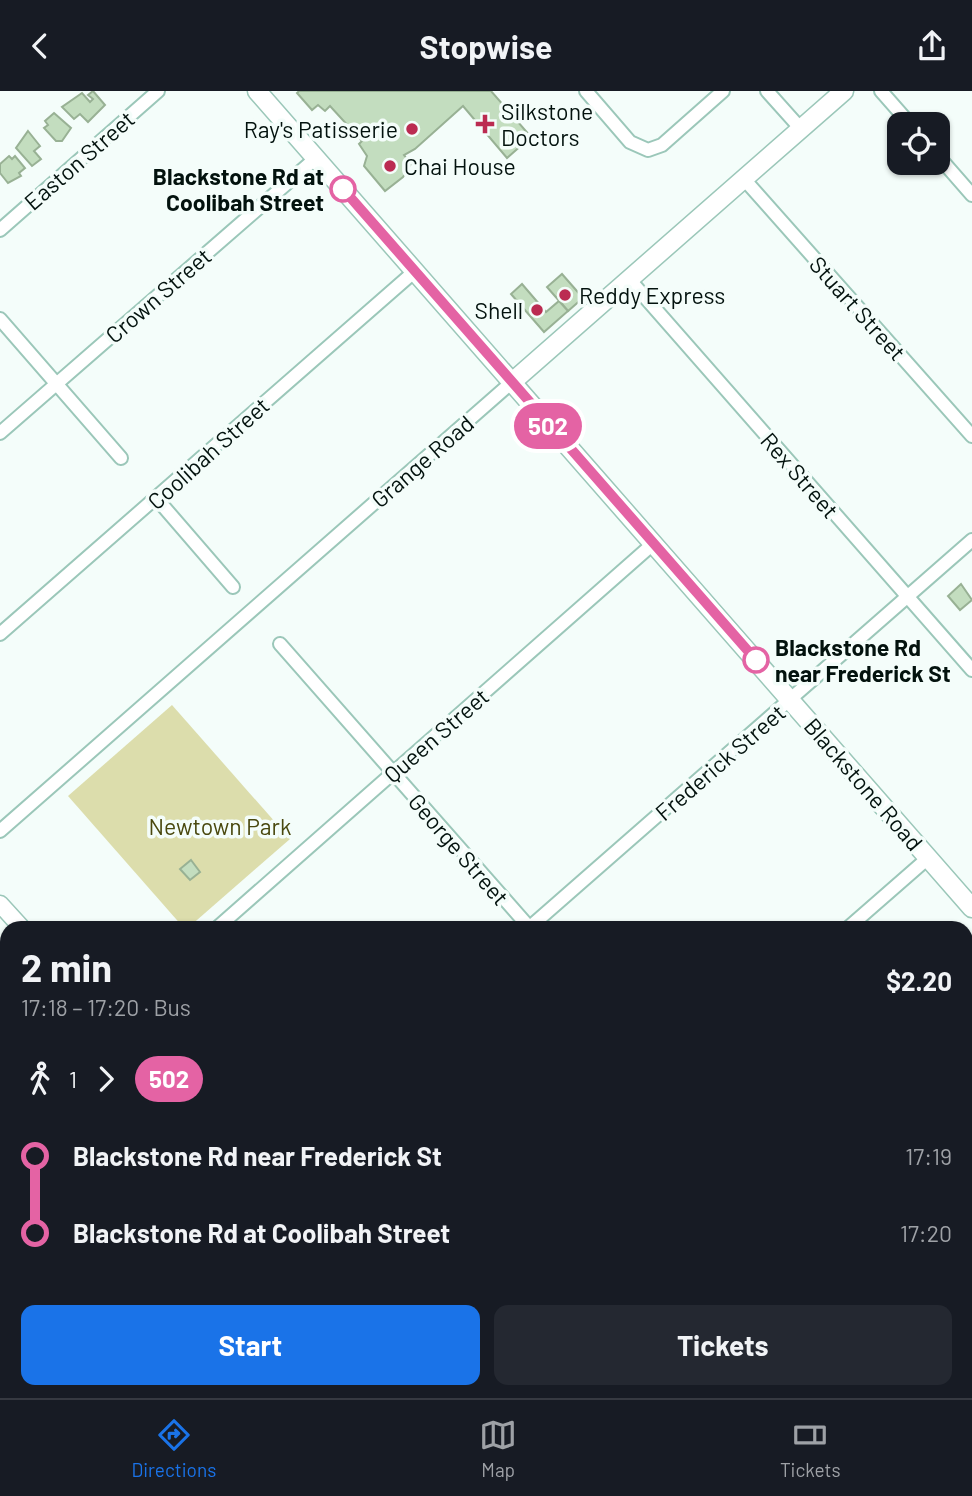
<!DOCTYPE html>
<html lang="en">
<head>
<meta charset="utf-8">
<style>
	body { margin:0; font-family:Barlow,sans-serif; background:#242831; color:#f1f3f6; height:100vh; display:flex; flex-direction:column; font-size:26px; white-space:nowrap }
	* { box-sizing:border-box; margin:0 }
	p { font-size:23px; color:#9ea1a6 }
	.icon { flex:none; width:38px; height:38px; fill:none; stroke:currentColor; stroke-width:2; stroke-linecap:round; stroke-linejoin:round }
	.map { position:relative; flex:1; overflow:hidden }
	.sheet { position:absolute; left:0px; top:830px; width:973px; height:478px; display:flex; flex-direction:column; background:#171b24; border-radius:21px 21px 0 0; box-shadow:0 2px 5px #0004 }
	.sheet>* { flex:none }
	.badge { padding:0 14px; border-radius:23px; font-size:24px; line-height:46px }
	.fabs { position:absolute; left:887px; top:21px; display:grid; gap:14px }
	.fabs a { display:grid; place-items:center; width:63px; height:63px; border-radius:14px; background:#171b24; box-shadow:0 2px 5px #0004; font-size:35px }
	.map>.badge { position:absolute; translate:-50% -50%; box-shadow:0 0 0 4px #fff }
	.legs { display:flex; align-items:center; gap:10px; height:77px; padding:0 21px; font-size:23px }
	.legs p { margin-inline-start:auto }
	.head { display:flex; align-items:center; justify-content:space-between; height:119px; padding:0 21px }
	h1 { font-size:38px; font-weight:700; line-height:52px }
	.cta { display:flex; gap:14px; margin-top:auto; padding:14px 21px }
	.cta a { flex:1; height:80px; border-radius:14px; background:#1a73e8; color:#fff; font-size:28px; font-weight:700; line-height:80px; text-align:center }
	.cta a+a { background:#242831; color:#f1f3f6 }
	ul { padding:0 21px; list-style:none }
	li { display:flex; align-items:center; gap:24px; height:77px; font-size:26px }
	li i { display:grid; place-items:center; width:10px; height:100%; margin:0 9px; background:currentColor }
	li i::after { content:''; width:18px; height:18px; margin:-9px; border:5px solid; border-radius:50%; background:#171b24 }
	li p { margin-inline-start:auto }
	li:first-child i { background:linear-gradient(#0000 50%,currentColor 0) }
	li:last-child i { background:linear-gradient(currentColor 50%,#0000 0) }
	header { display:flex; justify-content:space-between; align-items:center; height:91px; padding:0 21px; background:#171b24; font-size:32px; font-weight:700 }
	.tabs { display:flex; justify-content:space-around; align-items:center; height:98px; border-top:2px solid #363941; background:#171b24; font-size:19px; color:#9ea1a6 }
	.tabs a { display:grid; justify-items:center; gap:4px }
	.tabs .on { color:#1a73e8 }
	.map>svg:first-child { display:block }
	.green { fill:#dcddac }
	.building { fill:#c3ddbf; stroke:#98b194; stroke-width:2 }
	.lines { fill:none; stroke-linecap:round; stroke-linejoin:round }
	.minor-casing { stroke:#9bc7b9; stroke-width:16 }
	.tertiary-casing { stroke:#9bc7b9; stroke-width:19 }
	.secondary-casing { stroke:#9bc7b9; stroke-width:21 }
	.minor { stroke:#fff; stroke-width:12 }
	.tertiary { stroke:#fff; stroke-width:16 }
	.secondary { stroke:#fff; stroke-width:18 }
	.line-1-casing { stroke:#fff; stroke-width:16 }
	.line-1 { stroke:#e463a4; stroke-width:10 }
	.poi-dot { fill:#bb2b51; stroke:#f4fdfa; stroke-width:2.5 }
	.stop-1-dot { fill:#fff; stroke:#e463a4; stroke-width:3.5 }
	.labels { text-anchor:middle; dominant-baseline:central; stroke-width:7; stroke-linejoin:round; paint-order:stroke }
	.poi-label { font-size:23px; fill:#03120e; stroke:#f4fdfa; text-anchor:start }
	.street-label { font-size:23px; fill:#03120e; stroke:#f4fdfa }
	.stop-label { font-size:23px; font-weight:bold; fill:#03120e; stroke:#f4fdfa; text-anchor:end }
	.park-label { font-size:23px; fill:#49480e; stroke:#f4fdfa }
</style>
</head>
<body>
<header><svg class="icon" aria-label="back" viewBox="0 0 24 24"><path d="M15 5l-7 7 7 7"/></svg>Stopwise<svg class="icon" aria-label="share" viewBox="0 0 24 24"><path d="M12 15V3M7 8l5-5 5 5M5 13v7h14v-7"/></svg></header>
<div class="map">
<svg width="972" height="1307" viewBox="0 0 972 1307">
	<rect width="100%" height="100%" fill="#f4fdfa"/>
	<path class="green" d="M172,614L290,748L189,836H183L68,705Z"/>
	<g class="building">
		<path d="M93,0L105,14L88,31L80,23L74,28L62,16L82,2L90,11L93,8L88,4Z"/>
		<path d="M299,0H491L531,46L507,67L463,15L415,58L404,64L411,73L403,86L385,100L364,75L367,65L359,53L362,50L330,15L325,20L318,14L312,19L297,2Z"/>
		<path d="M54,22L71,37L62,50H56L44,37L48,34L45,30Z"/>
		<path d="M28,40L40,55L34,60L41,68L32,75L16,57Z"/>
		<path d="M9,65L12,68L15,65L25,77L19,82L21,85L8,92L0,82V73Z"/>
		<path d="M562,183L583,207L568,220L547,196Z"/>
		<path d="M522,193L546,221L559,210L568,220L544,241L511,203Z"/>
		<path d="M961,493L972,509L960,519L948,505Z"/>
		<path d="M191,769L200,781L190,789L180,778Z"/>
	</g>
	<g class="lines">
		<defs>
			<g id="minor">
				<path d="M586,0L630,51L648,59L662,54L723,0"/>
				<path d="M767,0L801,38"/>
				<path d="M881,0L910,33"/>
				<path d="M938,65L972,104"/>
				<path d="M744,88L972,345"/>
				<path d="M0,139L158,0"/>
				<path d="M629,188L972,579"/>
				<path d="M0,228L121,367"/>
				<path d="M0,342L316,67"/>
				<path d="M157,408L233,496"/>
				<path d="M0,543L415,180"/>
				<path d="M280,553L529,836"/>
				<path d="M0,740L511,292"/>
				<path d="M218,836L654,452"/>
				<path d="M530,836L972,449"/>
				<path d="M849,836L928,767"/>
				<path d="M0,924L7,917"/>
				<path d="M966,1010L972,1005"/>
				<path d="M0,1061L7,1055"/>
				<path d="M0,1299L7,1293"/>
				<path d="M308,1307L315,1300"/>
				<path d="M628,1307L636,1300"/>
				<path d="M867,1307L875,1300"/>
			</g>
			<g id="tertiary">
				<path d="M0,813L21,836"/>
				<path d="M427,1300L433,1307"/>
			</g>
			<g id="secondary">
				<path d="M257,0L972,817"/>
				<path d="M511,292L844,0"/>
			</g>
		</defs>
		<use href="#minor" class="minor-casing"/>
		<use href="#tertiary" class="tertiary-casing"/>
		<use href="#secondary" class="secondary-casing"/>
		<use href="#minor" class="minor"/>
		<use href="#tertiary" class="tertiary"/>
		<use href="#secondary" class="secondary"/>
	</g>
	<g class="lines">
		<defs>
			<path id="line-1" d="M343,98L756,569"/>
		</defs>
		<use href="#line-1" class="line-1-casing"/>
		<use href="#line-1" class="line-1"/>
	</g>
	<g class="poi-dot">
		<path d="M481.5 22.5h7v7h7v7h-7v7h-7v-7h-7v-7h7z"/>
		<circle cx="412" cy="38" r="7"/>
		<circle cx="390" cy="75" r="7"/>
		<circle cx="565" cy="204" r="7"/>
		<circle cx="537" cy="219" r="7"/>
	</g>
	<g class="stop-1-dot">
		<circle cx="343" cy="98" r="12"/>
		<circle cx="756" cy="569" r="12"/>
	</g>
	<g class="labels">
		<g class="poi-label">
			<text x="501" y="20">Silkstone<tspan x="501" dy="26">Doctors</tspan></text>
			<text x="398" y="38" text-anchor="end">Ray's Patisserie</text>
			<text x="404" y="75">Chai House</text>
			<text x="579" y="204">Reddy Express</text>
			<text x="523" y="219" text-anchor="end">Shell</text>
		</g>
		<g class="street-label">
			<text transform="translate(79 69) rotate(-41)">Easton Street</text>
			<text transform="translate(158 204) rotate(-41)">Crown Street</text>
			<text transform="translate(858 217) rotate(48)">Stuart Street</text>
			<text transform="translate(208 362) rotate(-42)">Coolibah Street</text>
			<text transform="translate(422 370) rotate(-41)">Grange Road</text>
			<text transform="translate(800 384) rotate(49)">Rex Street</text>
			<text transform="translate(436 644) rotate(-41)">Queen Street</text>
			<text transform="translate(720 671) rotate(-41)">Frederick Street</text>
			<text transform="translate(864 693) rotate(49)">Blackstone Road</text>
			<text transform="translate(459 758) rotate(49)">George Street</text>
		</g>
		<g class="stop-label">
			<text x="324" y="85">Blackstone Rd at<tspan x="324" dy="26">Coolibah Street</tspan></text>
			<text x="775" y="556" text-anchor="start">Blackstone Rd<tspan x="775" dy="26">near Frederick St</tspan></text>
		</g>
		<g class="park-label">
			<text x="220" y="735">Newtown Park</text>
		</g>
	</g>
</svg>
<div class="fabs">
<a><svg class="icon" aria-label="locate" viewBox="0 0 24 24"><circle cx="12" cy="12" r="6"/><path d="M12 2v4M12 18v4M2 12h4M18 12h4"/></svg></a>
</div>
<b class="badge" style="left:548px;top:335px;background:#e463a4;color:#fff">502</b>
<section class="sheet">
<div class="head"><div><h1>2 min</h1><p>17:18 – 17:20 · Bus</p></div><b>$2.20</b></div>
<div class="legs"><svg class="icon" aria-label="walk" viewBox="0 0 24 24"><circle cx="13" cy="4" r="2"/><path d="M13 8l-2 6 4 7M11 14l-3 7M7 12l3-4h3l4 4"/></svg>1<svg class="icon" aria-label="forward" viewBox="0 0 24 24"><path d="M9 5l7 7-7 7"/></svg><b class="badge" style="background:#e463a4;color:#fff">502</b></div>
<ul>
<li><i style="color:#e463a4"></i><b>Blackstone Rd near Frederick St</b><p>17:19</p></li>
<li><i style="color:#e463a4"></i><b>Blackstone Rd at Coolibah Street</b><p>17:20</p></li>
</ul>
<div class="cta"><a>Start</a><a>Tickets</a></div>
</section>
</div>
<nav class="tabs">
<a class="on"><svg class="icon" aria-label="directions" viewBox="0 0 24 24"><path d="M12 3l9 9-9 9-9-9zM9 14v-3h6M13 9l2 2-2 2"/></svg>Directions</a>
<a><svg class="icon" aria-label="map" viewBox="0 0 24 24"><path d="M3 6l6-2 6 2 6-2v14l-6 2-6-2-6 2zM9 4v14M15 6v14"/></svg>Map</a>
<a><svg class="icon" aria-label="tickets" viewBox="0 0 24 24"><path d="M3 7h18v10H3zM15 7v10"/></svg>Tickets</a>
</nav>
</body>
</html>
